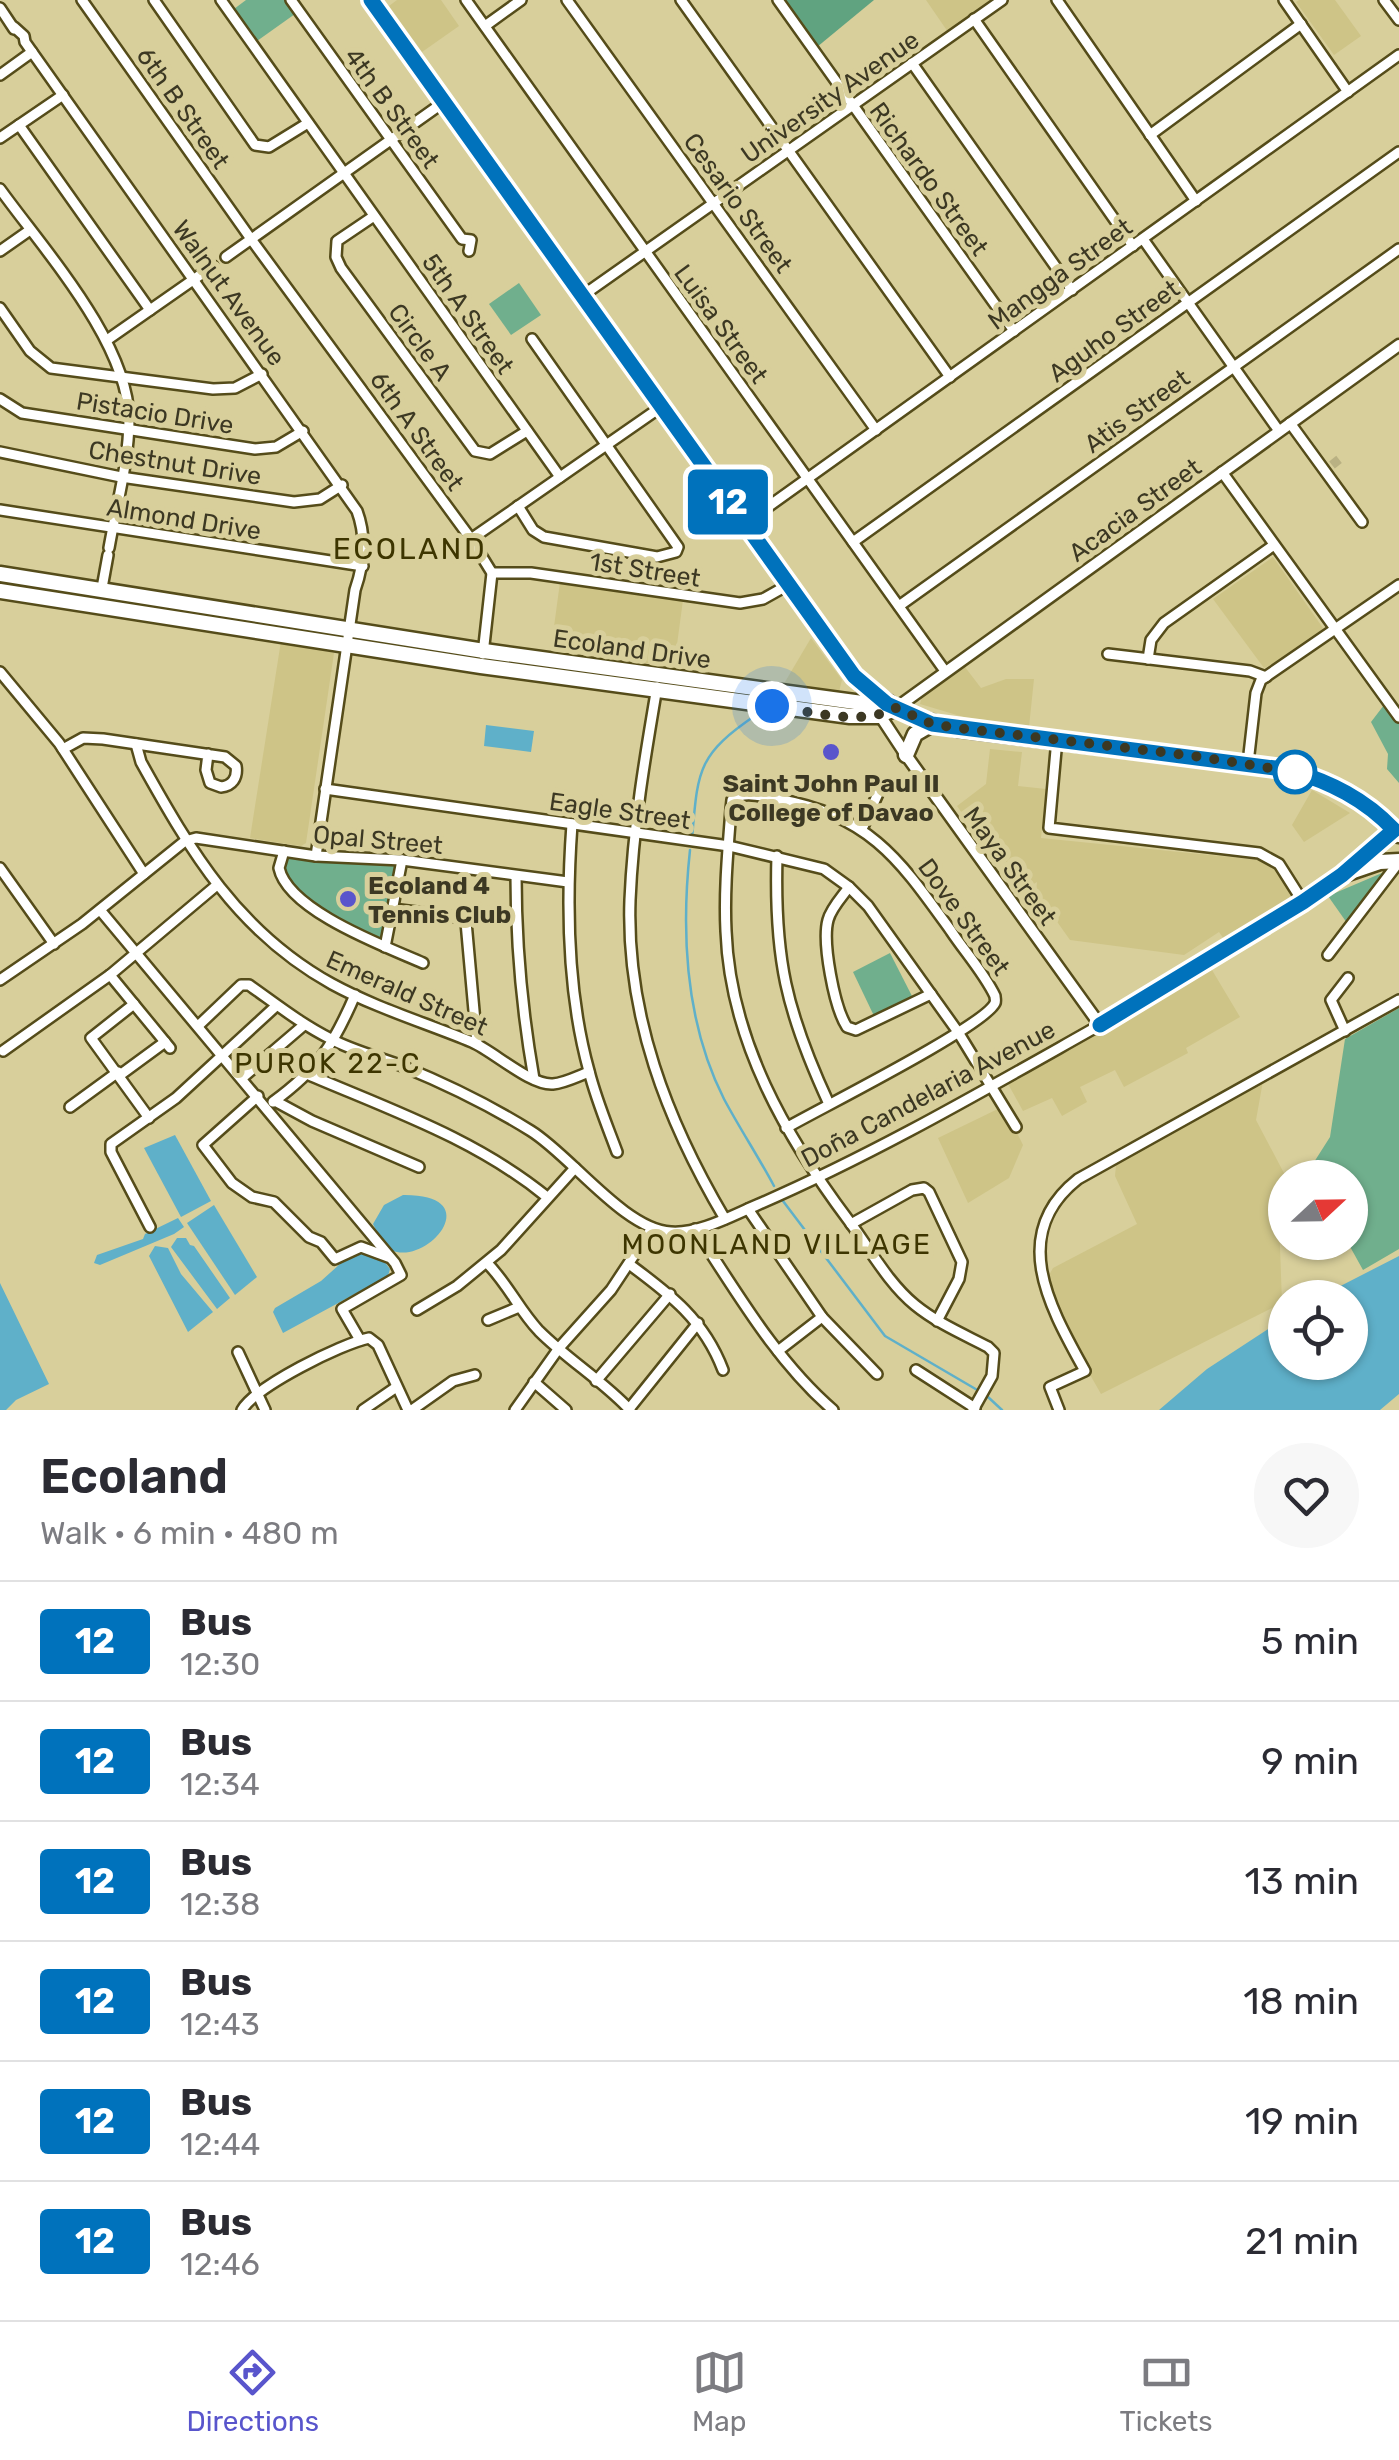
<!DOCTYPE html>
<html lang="en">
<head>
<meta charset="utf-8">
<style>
	body { margin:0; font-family:Rubik,sans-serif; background:#f7f7f7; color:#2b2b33; height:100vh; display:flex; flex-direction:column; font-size:38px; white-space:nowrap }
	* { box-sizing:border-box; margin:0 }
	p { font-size:32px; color:#7c7c81 }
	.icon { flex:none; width:55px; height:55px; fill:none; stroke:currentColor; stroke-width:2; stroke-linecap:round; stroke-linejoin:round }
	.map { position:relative; height:1410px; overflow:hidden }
	.details { display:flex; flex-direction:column; background:#fff; flex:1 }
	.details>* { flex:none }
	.badge { padding:0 20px; border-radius:8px; font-size:35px; line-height:65px }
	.needle { width:65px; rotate:68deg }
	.buttons { position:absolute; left:1268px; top:1160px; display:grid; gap:20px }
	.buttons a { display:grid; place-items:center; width:100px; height:100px; border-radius:50%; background:#fff; box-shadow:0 2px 8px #0004; font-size:50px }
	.you { position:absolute; width:50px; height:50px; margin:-25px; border:8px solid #fff; border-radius:50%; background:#1a73e8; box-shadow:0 0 0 15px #1a73e833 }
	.map>.badge { position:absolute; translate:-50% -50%; box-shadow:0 0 0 5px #fff }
	.round { display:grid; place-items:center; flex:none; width:105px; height:105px; border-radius:52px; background:#f7f7f7 }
	.summary { display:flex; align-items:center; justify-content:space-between; height:170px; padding:0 40px }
	h1 { font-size:48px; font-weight:600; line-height:75px }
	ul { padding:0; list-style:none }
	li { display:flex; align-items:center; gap:30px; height:120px; padding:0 40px; border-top:2px solid #e1e1e2 }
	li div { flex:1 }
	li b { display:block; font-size:38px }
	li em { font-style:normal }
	li .badge { min-width:110px; font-weight:700; text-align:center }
	.tabs { display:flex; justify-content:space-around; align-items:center; height:140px; border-top:2px solid #e1e1e2; background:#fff; font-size:28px; color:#7c7c81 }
	.tabs a { display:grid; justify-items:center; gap:5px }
	.tabs .active { color:#5955cc }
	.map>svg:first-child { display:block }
	.built { fill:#cec487 }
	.green { fill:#70af8d }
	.forest { fill:#60a380 }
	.water { fill:#5fb0c9 }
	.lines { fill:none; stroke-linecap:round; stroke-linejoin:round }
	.stream { stroke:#5fb0c9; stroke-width:2.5 }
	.minor-tunnel { stroke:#b9b183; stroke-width:9; stroke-dasharray:9 4.5; stroke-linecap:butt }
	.minor-casing { stroke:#554c1a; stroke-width:14 }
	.tertiary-casing { stroke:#554c1a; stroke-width:15 }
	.primary-casing { stroke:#554c1a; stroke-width:19 }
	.minor { stroke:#fff; stroke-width:9 }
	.tertiary { stroke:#fff; stroke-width:10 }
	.primary { stroke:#fff; stroke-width:14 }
	.line-casing { stroke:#fff; stroke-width:22 }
	.line { stroke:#0072bc; stroke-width:15 }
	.walk { stroke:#3c3823; stroke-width:10; stroke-dasharray:0 18 }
	.poi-dot { fill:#5955cc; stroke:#d8cf9b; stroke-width:4 }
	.stop-dot { fill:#fff; stroke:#0072bc; stroke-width:5 }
	.labels { text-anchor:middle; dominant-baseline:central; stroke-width:10; stroke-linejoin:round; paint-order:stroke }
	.street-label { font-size:25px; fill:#3c3823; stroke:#d8cf9b }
	.poi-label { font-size:25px; font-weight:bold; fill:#3c3823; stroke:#d8cf9b }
	.neighbourhood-label { font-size:28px; letter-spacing:2.5px; fill:#3d3500; stroke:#d8cf9b }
	.quarter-label { font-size:30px; letter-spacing:2.5px; fill:#3d3500; stroke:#d8cf9b }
</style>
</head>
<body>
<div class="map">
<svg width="1399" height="1410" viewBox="0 0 1399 1410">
	<rect width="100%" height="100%" fill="#d8cf9b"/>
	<g class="built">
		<path d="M397,0H441L459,26L422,52L389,6Z"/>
		<path d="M926,0H993L948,32Z"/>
		<path d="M1299,0H1335L1361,36L1334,55L1296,2Z"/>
		<path d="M1273,557L1323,628L1320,633L1281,660L1264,668L1213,599Z"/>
		<path d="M560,582L683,600L674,667L551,649Z"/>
		<path d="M811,638L842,680L839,692L782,687Z"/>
		<path d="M281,641L334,653L306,843L301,846L250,838Z"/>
		<path d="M965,667L981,688L1006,679H1034L1029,727L977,721L920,704L922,697Z"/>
		<path d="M990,749L1022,752L1018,786L1046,789L1041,838L1259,860L1274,868L1292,897L1224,939L1219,932L1184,955L1070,940L1036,892L1037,882L1019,893L957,806L986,784Z"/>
		<path d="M1312,790L1350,813L1304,842L1292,825Z"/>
		<path d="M1209,965L1240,1017L1186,1048L1188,1053L1124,1087L1115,1070L1080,1087L1087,1102L1062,1116L1052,1098L1023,1111L1007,1082Z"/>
		<path d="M1263,1081L1256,1120L1286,1177L1285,1210L1279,1219L1282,1303L1101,1394L1051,1306L1044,1284L1053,1268L1137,1224L1115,1176L1116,1165Z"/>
		<path d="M1004,1106L1023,1145L1009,1178L968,1203L938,1138Z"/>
	</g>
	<g class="green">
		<path d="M246,0H286L295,14L257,41L234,9Z"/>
		<path d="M519,283L541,315L511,335L489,304Z"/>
		<path d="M1384,705L1399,722V783L1387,769L1388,754L1371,722Z"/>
		<path d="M285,858L395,865L380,944C347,925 301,906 282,872Z"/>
		<path d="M1389,870L1347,923L1328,896Z"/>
		<path d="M890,953L913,998L875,1018L853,972Z"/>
		<path d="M1399,1008V1249L1363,1270L1348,1243L1350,1178L1313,1177L1309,1170L1330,1137L1345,1039Z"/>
	</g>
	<path class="forest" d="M783,0H874L817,47Z"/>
	<g class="water">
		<path d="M486,725L534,731L531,752L484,746Z"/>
		<path d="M175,1135L211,1201L181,1217L144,1148Z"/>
		<path d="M403,1195C489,1194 427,1267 391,1250C383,1246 377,1232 373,1224L384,1205Z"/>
		<path d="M214,1205L257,1277L235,1295L187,1223Z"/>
		<path d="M178,1218L184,1227L174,1234L100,1265L94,1263L97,1255L143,1239L145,1234Z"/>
		<path d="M177,1238H186L190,1245L194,1246L230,1298L217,1309L171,1247Z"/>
		<path d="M155,1246L168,1248L181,1274L213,1312L188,1332L149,1256Z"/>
		<path d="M362,1251L384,1261L390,1269L388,1276L283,1333L273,1312L275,1308L321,1281L350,1255Z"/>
		<path d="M1399,1256V1394L1380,1410H1159L1207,1369L1285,1318V1362H1350V1298L1319,1297Z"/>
		<path d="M0,1283L49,1384L16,1400L6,1410H0Z"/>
	</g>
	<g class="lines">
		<g class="stream">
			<path d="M692,838C698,770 697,755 756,715"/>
			<path d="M690,850C681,933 686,1024 724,1099C740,1129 758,1156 774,1186"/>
			<path d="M783,1201L885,1336L979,1391"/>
			<path d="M988,1397L1002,1410"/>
		</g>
		<path class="minor-tunnel" d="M1332,465L1342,457"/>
		<defs>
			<g id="minor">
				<path d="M82,0L251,239L471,539L492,573L483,654"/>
				<path d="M154,0L255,145L269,147L308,123"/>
				<path d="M221,0L560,477"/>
				<path d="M291,0L462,239L471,240L469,251"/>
				<path d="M466,0L945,671"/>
				<path d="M567,0L876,430"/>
				<path d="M681,0L950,377"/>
				<path d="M778,0L1014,331"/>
				<path d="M1057,0L1196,201"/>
				<path d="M1284,0L1348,92"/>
				<path d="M1384,0L1399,20"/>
				<path d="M0,8L14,29"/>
				<path d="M974,19L1133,246"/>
				<path d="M485,26L521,0"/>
				<path d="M14,27L24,36L25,42L357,511C367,538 364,564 355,590L316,856"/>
				<path d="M912,63L1072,290"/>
				<path d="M0,75L32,52"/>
				<path d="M19,125L150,310"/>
				<path d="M1150,135L1301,24"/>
				<path d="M0,138L63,95"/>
				<path d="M0,189C44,250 128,342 129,419C129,462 116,507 109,548"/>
				<path d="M374,216L337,241L336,257L341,268L475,451L490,454L527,431"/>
				<path d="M1143,239L1279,431"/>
				<path d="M0,251L30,230"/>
				<path d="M226,257L444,102"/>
				<path d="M582,296L1002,0"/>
				<path d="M0,308L30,351L51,368L213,389L235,388L262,374"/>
				<path d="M107,340L213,266"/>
				<path d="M0,399L22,413L255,449L276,447L303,431"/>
				<path d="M1290,423L1362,522"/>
				<path d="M0,452L121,477L294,502L320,499L342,485"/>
				<path d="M1222,472L1399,717"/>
				<path d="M518,506L533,530L544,537L657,557L676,552L678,547L532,339"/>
				<path d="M0,510L363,566"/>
				<path d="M744,524L1399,55"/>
				<path d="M471,539L661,407"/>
				<path d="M853,542L1399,152"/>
				<path d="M492,573H531L740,603L763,599L788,585"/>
				<path d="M102,588L108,555"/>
				<path d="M899,606L1399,249"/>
				<path d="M1108,654L1250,671L1266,677"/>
				<path d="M1148,659L1151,640L1164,623L1274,545"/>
				<path d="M0,672L59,743L144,874"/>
				<path d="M657,687C645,757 633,828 630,900C626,1015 667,1121 725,1219"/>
				<path d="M1057,739L1049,828L1259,853L1279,864L1303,902"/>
				<path d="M136,744L141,762C191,852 238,932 332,984C376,1008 426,1023 472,1042C493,1051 531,1086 553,1084C565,1083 578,1076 589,1072"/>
				<path d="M63,749L83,738L103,739L225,757L236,766C238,778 232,786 221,787L210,783L206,770L208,754"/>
				<path d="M1248,763L1256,693L1261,680L1399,585"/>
				<path d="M325,789L729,846L824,869L849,887L868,906L958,1032L1016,1127"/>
				<path d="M572,824C566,906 567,992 589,1071C596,1099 607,1125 617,1152"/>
				<path d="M862,829L881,787"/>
				<path d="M284,851L279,868C288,911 387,947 423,963"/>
				<path d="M777,856C774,958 786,1011 829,1104"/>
				<path d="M0,868L54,944"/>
				<path d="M516,876C516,945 522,1011 534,1079"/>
				<path d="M849,887C842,897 831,908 828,920C822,942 834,1007 847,1027L856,1030L931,994"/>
				<path d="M392,909L457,917L466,922L477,1044"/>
				<path d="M100,910L395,1263L401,1275L342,1309L360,1340"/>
				<path d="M385,947L402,860"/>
				<path d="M1328,955L1399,862"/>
				<path d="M110,975L170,1048"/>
				<path d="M0,980L82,924L185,841L196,838L316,856L402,860L568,882"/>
				<path d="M134,1004L91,1038L149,1118"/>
				<path d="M198,1026L241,985H249C276,1004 301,1024 331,1039C353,1051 379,1057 402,1066C446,1084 491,1106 531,1131C570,1155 625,1230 671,1232C699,1234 731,1216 757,1205C875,1154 988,1088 1100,1025"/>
				<path d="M1345,1031L1331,1000L1348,978"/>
				<path d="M3,1051L110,975L217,885"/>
				<path d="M307,1074C391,1110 476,1139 547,1197"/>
				<path d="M120,1075L165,1042"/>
				<path d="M242,1078L304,1025"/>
				<path d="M258,1096L203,1145L232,1183L252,1197L274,1202L309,1237L321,1242L335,1259L361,1247L388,1257"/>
				<path d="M275,1101L312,1121L419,1167"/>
				<path d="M273,1102C318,1069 333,1046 355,995"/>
				<path d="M70,1107L118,1072"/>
				<path d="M786,1128C817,1110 985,1026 995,1003C996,1001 995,998 995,996C984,973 965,952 951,931C899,859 871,816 777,799C762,797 745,790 732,800L731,809C728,850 724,890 726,931C730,1040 786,1137 849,1221C870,1249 888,1283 915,1305C937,1323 963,1334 988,1347L994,1353L992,1376L973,1410"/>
				<path d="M748,1209L822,1317L877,1374"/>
				<path d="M851,1224L912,1190L924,1188L929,1192L962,1262L959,1279L937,1321"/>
				<path d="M150,1227L111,1152V1144L176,1098L276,1006"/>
				<path d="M695,1229C736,1291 776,1361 833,1410"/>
				<path d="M487,1263C508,1284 519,1310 539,1331C568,1360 603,1381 630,1410"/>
				<path d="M629,1264C671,1295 704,1320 723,1370"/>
				<path d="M417,1310L457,1286L501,1250L575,1168"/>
				<path d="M488,1320L519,1307"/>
				<path d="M778,1351L822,1317"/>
				<path d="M238,1352L265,1410"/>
				<path d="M916,1370L975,1408"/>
				<path d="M596,1381L670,1294"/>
				<path d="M534,1382L566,1410"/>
				<path d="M629,1409L698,1323"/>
				<path d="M242,1410C256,1386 341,1344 369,1338L378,1345L408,1410"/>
				<path d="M363,1410L395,1388"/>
				<path d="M412,1410L453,1381L475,1375"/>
				<path d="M515,1410L559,1348L611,1290L652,1228"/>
				<path d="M1059,1410L1050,1387L1085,1371C1051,1309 1007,1235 1078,1179L1399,1000"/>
			</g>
			<g id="tertiary">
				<path d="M858,682L906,755L1100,1025L1303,902L1342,875L1395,830"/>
				<path d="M896,708L1399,345"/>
			</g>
			<g id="primary">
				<path d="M371,0L841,659C871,699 909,719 958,729L1290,770C1332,783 1369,801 1399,835"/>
				<path d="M0,574L484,651L884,706"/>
				<path d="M0,591L481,666L850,716H878L896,708"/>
				<path d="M906,755L915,734L932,724"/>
				<path d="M1342,875L1380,862L1399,861"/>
			</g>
		</defs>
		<use href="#minor" class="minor-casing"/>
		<use href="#tertiary" class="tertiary-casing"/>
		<use href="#primary" class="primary-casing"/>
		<use href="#minor" class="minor"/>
		<use href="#tertiary" class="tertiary"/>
		<use href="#primary" class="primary"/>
	</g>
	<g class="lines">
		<defs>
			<path id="line" d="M371,0L854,676L887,704L932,724L1290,770C1330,782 1365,799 1394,830L1342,875L1303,902L1100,1025"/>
		</defs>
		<use href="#line" class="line-casing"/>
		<use href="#line" class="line"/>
		<path class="walk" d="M772,706C810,711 860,727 896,708L932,724L958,728L1194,756L1295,772"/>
	</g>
	<g class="poi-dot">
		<circle cx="831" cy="752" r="10"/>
		<circle cx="348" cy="899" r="10"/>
	</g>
	<circle class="stop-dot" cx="1295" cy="772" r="20"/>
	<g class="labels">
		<g class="street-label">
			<text transform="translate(830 97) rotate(-35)">University Avenue</text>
			<text transform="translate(183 108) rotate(55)">6th B Street</text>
			<text transform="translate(392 108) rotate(54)">4th B Street</text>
			<text transform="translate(929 179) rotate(54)">Richardo Street</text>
			<text transform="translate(738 203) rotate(54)">Cesario Street</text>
			<text transform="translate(1060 274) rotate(-36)">Mangga Street</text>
			<text transform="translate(229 293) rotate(54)">Walnut Avenue</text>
			<text transform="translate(468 314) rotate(55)">5th A Street</text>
			<text transform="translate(721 324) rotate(54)">Luisa Street</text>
			<text transform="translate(1114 331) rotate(-36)">Aguho Street</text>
			<text transform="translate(420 342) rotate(54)">Circle A</text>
			<text transform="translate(1137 411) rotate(-36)">Atis Street</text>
			<text transform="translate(155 413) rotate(9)">Pistacio Drive</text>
			<text transform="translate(417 431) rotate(54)">6th A Street</text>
			<text transform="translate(175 463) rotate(9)">Chestnut Drive</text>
			<text transform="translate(1135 510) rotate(-36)">Acacia Street</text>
			<text transform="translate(184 519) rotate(9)">Almond Drive</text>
			<text transform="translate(645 570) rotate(9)">1st Street</text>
			<text transform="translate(632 649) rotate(8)">Ecoland Drive</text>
			<text transform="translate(620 811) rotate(8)">Eagle Street</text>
			<text transform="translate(378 840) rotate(5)">Opal Street</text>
			<text transform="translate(1010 866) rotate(54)">Maya Street</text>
			<text transform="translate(964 917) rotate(54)">Dove Street</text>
			<text transform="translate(407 993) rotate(24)">Emerald Street</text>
			<text transform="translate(928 1094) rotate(-28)">Doña Candelaria Avenue</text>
		</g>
		<g class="poi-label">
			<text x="831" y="783">Saint John Paul II<tspan x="831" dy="29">College of Davao</tspan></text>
			<text x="368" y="885" text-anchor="start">Ecoland 4<tspan x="368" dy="29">Tennis Club</tspan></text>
		</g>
		<g class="neighbourhood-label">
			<text x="328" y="1063">PUROK 22-C</text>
			<text x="777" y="1244">MOONLAND VILLAGE</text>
		</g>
		<g class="quarter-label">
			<text x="410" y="549">ECOLAND</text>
		</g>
	</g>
</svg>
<div class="buttons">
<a><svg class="needle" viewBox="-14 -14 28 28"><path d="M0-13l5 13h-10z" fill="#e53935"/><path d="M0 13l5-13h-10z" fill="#7c7c81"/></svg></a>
<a><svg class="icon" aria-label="locate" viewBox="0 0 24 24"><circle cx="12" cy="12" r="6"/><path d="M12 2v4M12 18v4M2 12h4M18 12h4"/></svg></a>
</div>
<div class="you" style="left:772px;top:706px"></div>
<b class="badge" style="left:728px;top:502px;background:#0072bc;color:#fff">12</b>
</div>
<section class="details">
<div class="summary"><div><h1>Ecoland</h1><p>Walk · 6 min · 480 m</p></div><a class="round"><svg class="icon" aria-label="heart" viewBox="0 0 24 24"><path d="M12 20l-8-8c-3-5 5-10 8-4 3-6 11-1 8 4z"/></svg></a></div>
<ul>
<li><span class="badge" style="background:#0072bc;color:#fff">12</span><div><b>Bus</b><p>12:30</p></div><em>5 min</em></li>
<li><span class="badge" style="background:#0072bc;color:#fff">12</span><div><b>Bus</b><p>12:34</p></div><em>9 min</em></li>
<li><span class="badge" style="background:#0072bc;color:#fff">12</span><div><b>Bus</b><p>12:38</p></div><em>13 min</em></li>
<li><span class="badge" style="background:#0072bc;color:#fff">12</span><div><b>Bus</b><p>12:43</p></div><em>18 min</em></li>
<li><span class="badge" style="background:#0072bc;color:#fff">12</span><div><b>Bus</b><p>12:44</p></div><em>19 min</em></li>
<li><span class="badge" style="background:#0072bc;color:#fff">12</span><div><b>Bus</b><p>12:46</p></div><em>21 min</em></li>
</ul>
</section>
<nav class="tabs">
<a class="active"><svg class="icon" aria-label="directions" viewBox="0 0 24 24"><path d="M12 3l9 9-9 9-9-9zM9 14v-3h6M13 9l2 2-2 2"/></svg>Directions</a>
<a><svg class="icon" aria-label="map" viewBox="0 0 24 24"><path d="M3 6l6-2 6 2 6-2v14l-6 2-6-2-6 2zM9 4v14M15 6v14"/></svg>Map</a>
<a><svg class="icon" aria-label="tickets" viewBox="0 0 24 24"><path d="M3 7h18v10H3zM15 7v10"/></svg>Tickets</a>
</nav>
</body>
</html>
